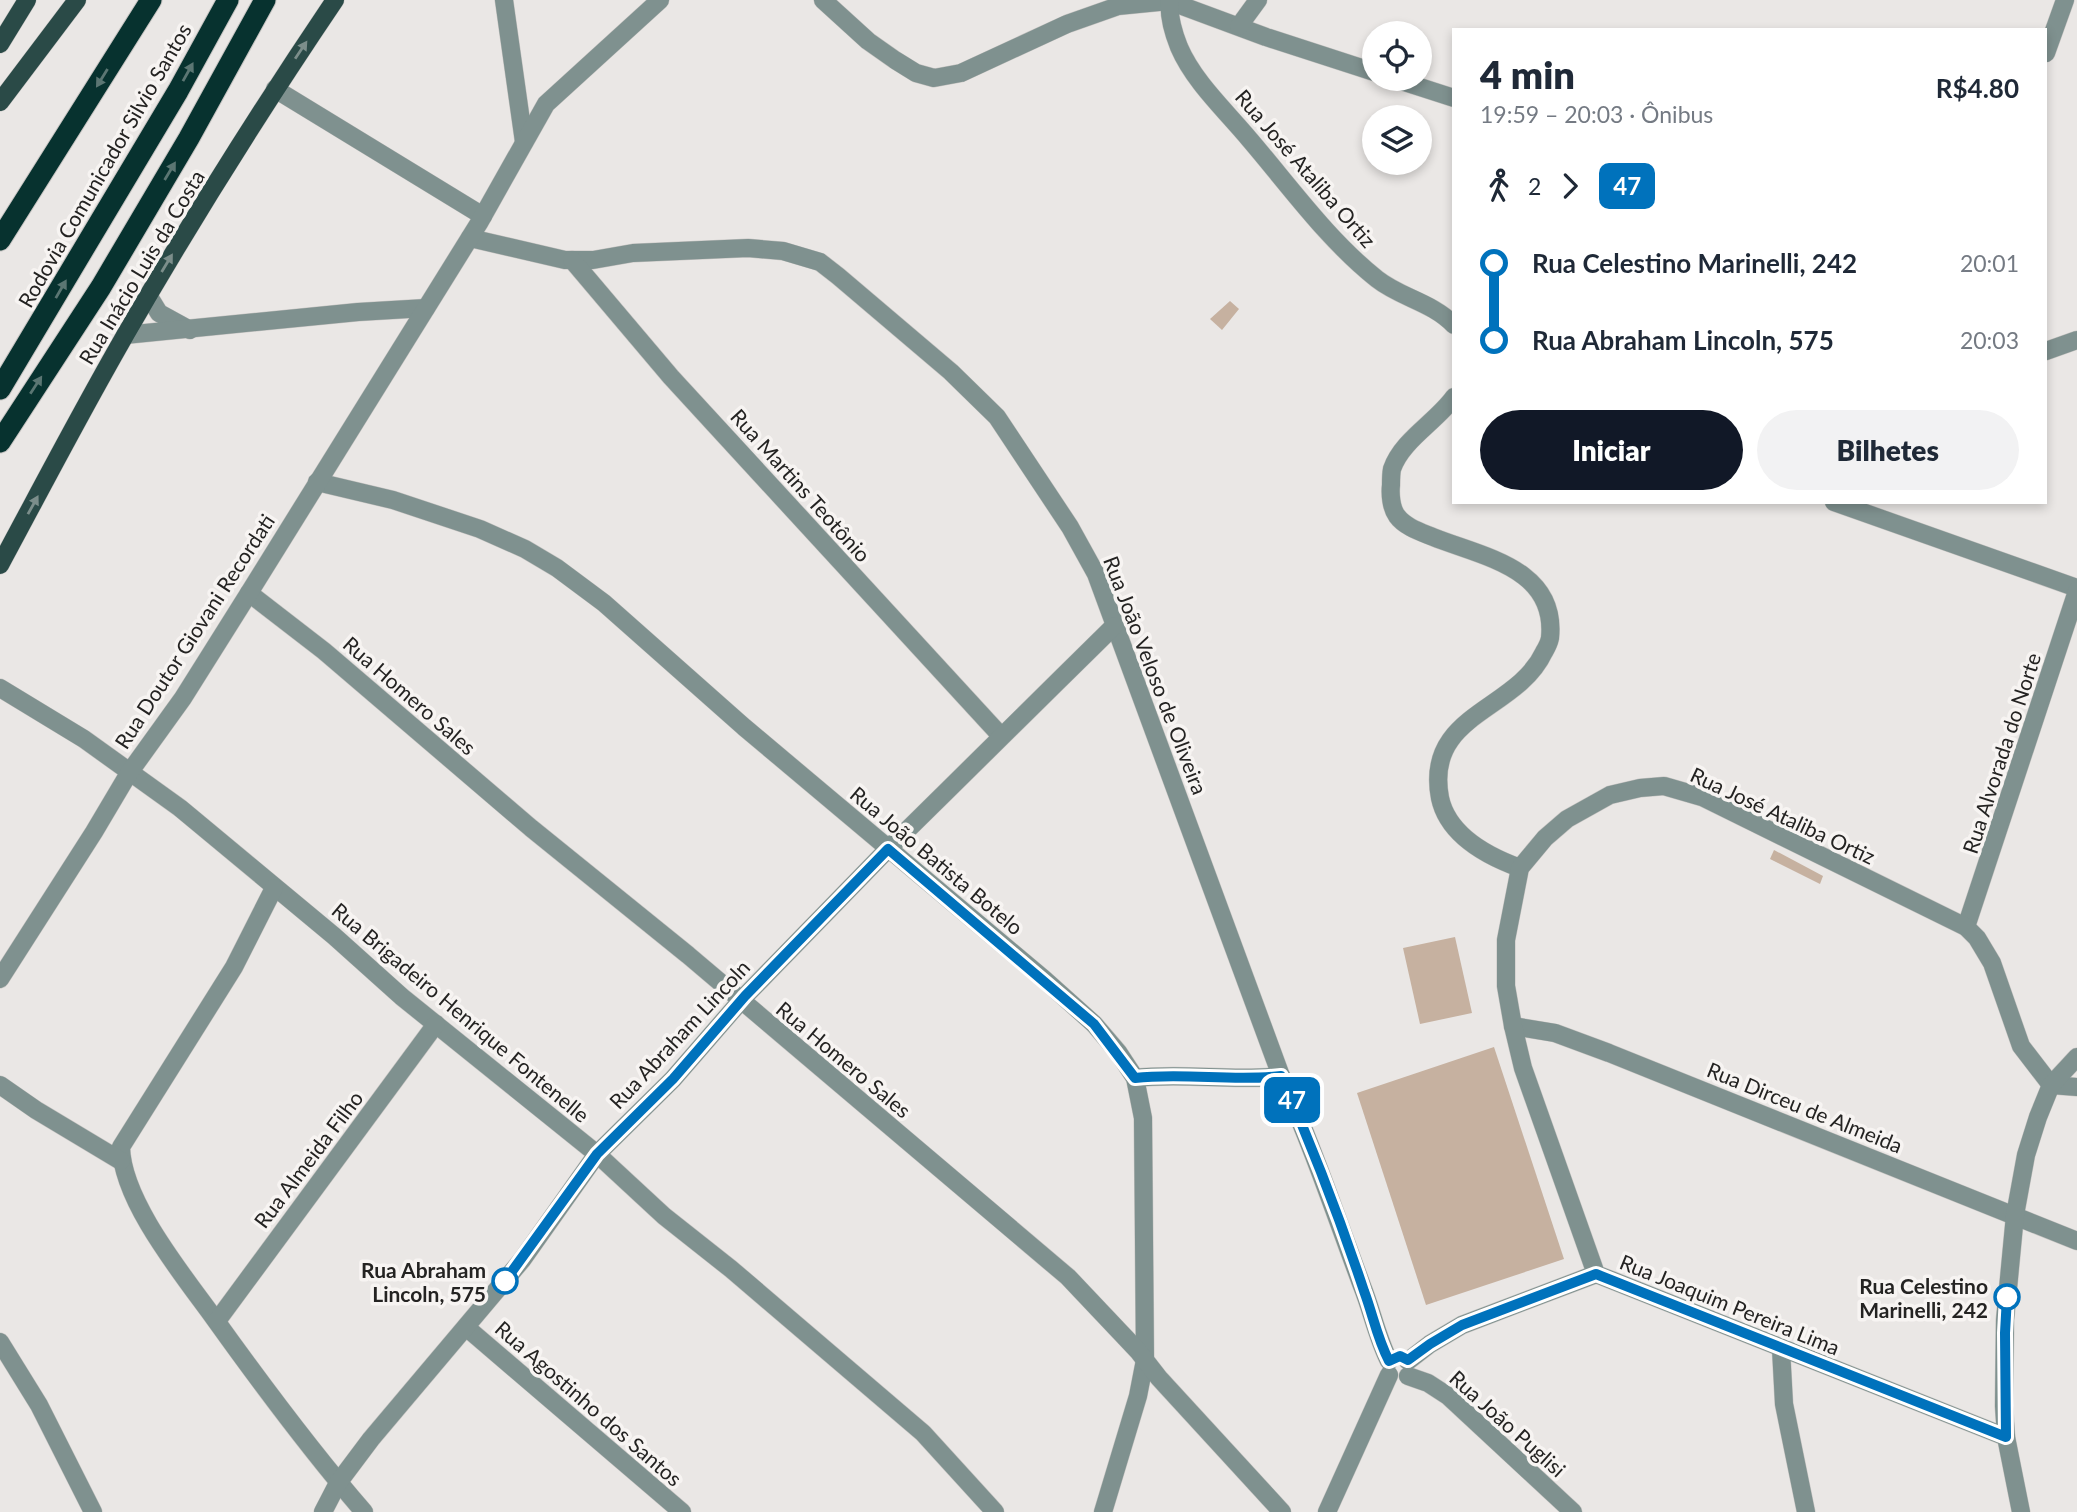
<!DOCTYPE html>
<html lang="pt">
<head>
<meta charset="utf-8">
<style>
	body { margin:0; font-family:Lato,sans-serif; background:#f2f2f3; color:#1f2937; height:100vh; display:flex; flex-direction:column; font-size:26px; white-space:nowrap }
	* { box-sizing:border-box; margin:0 }
	p { font-size:23px; color:#747a83 }
	.icon { flex:none; width:38px; height:38px; fill:none; stroke:currentColor; stroke-width:2; stroke-linecap:round; stroke-linejoin:round }
	.map { position:relative; flex:1; overflow:hidden }
	.panel { position:absolute; left:1452px; top:28px; width:595px; height:476px; display:flex; flex-direction:column; background:#fff; border-radius:0px; box-shadow:0 4px 10px #0003 }
	.panel>* { flex:none }
	.badge { padding:0 14px; border-radius:10px; font-size:24px; line-height:46px }
	.fabs { position:absolute; left:1362px; top:21px; display:grid; gap:14px }
	.fabs a { display:grid; place-items:center; width:70px; height:70px; border-radius:50%; background:#fff; box-shadow:0 4px 10px #0003; font-size:35px }
	.map>.badge { position:absolute; translate:-50% -50%; box-shadow:0 0 0 4px #fff }
	.legs { display:flex; align-items:center; gap:10px; height:77px; padding:0 28px; font-size:23px }
	.legs p { margin-inline-start:auto }
	.head { display:flex; align-items:center; justify-content:space-between; height:119px; padding:0 28px }
	h1 { font-size:38px; font-weight:800; line-height:52px }
	.primary-button { display:flex; gap:14px; margin-top:auto; padding:14px 28px }
	.primary-button a { flex:1; height:80px; border-radius:42px; background:#111827; color:#fff; font-size:28px; font-weight:800; line-height:80px; text-align:center }
	.primary-button a+a { background:#f2f2f3; color:#1f2937 }
	ul { padding:0 28px; list-style:none }
	li { display:flex; align-items:center; gap:24px; height:77px; font-size:26px }
	li i { display:grid; place-items:center; width:10px; height:100%; margin:0 9px; background:currentColor }
	li i::after { content:''; width:18px; height:18px; margin:-9px; border:5px solid; border-radius:50%; background:#fff }
	li p { margin-inline-start:auto }
	li:first-child i { background:linear-gradient(#0000 50%,currentColor 0) }
	li:last-child i { background:linear-gradient(currentColor 50%,#0000 0) }
	.map>svg:first-child { display:block }
	.green { fill:#c6b1a0 }
	.lines { fill:none; stroke-linecap:round; stroke-linejoin:round }
	.minor-casing { stroke:#c6c4c2; stroke-width:19 }
	.major-casing { stroke:#c6c4c2; stroke-width:19 }
	.highway-casing { stroke:#c6c4c2; stroke-width:23 }
	.minor { stroke:#7f918f; stroke-width:18 }
	.major { stroke:#2a4a47; stroke-width:18 }
	.highway { stroke:#07322f; stroke-width:21 }
	.oneway { fill:#7c8e8b }
	.oneway2 { fill:#5b7673 }
	.line-1-casing { stroke:#fff; stroke-width:16 }
	.line-1 { stroke:#0072bc; stroke-width:10 }
	.stop-1-dot { fill:#fff; stroke:#0072bc; stroke-width:3.5 }
	.labels { text-anchor:middle; dominant-baseline:central; stroke-width:7; stroke-linejoin:round; paint-order:stroke }
	.street-label { font-size:21px; fill:#242322; stroke:#f7f4f2 }
	.stop-label { font-size:21px; font-weight:bold; fill:#242322; stroke:#f7f4f2; text-anchor:end }
</style>
</head>
<body>
<div class="map">
<svg width="2077" height="1512" viewBox="0 0 2077 1512">
	<rect width="100%" height="100%" fill="#eae7e5"/>
	<g class="green">
		<path d="M1230,301L1239,309L1222,330L1210,319Z"/>
		<path d="M1774,850L1823,876L1820,884L1770,859Z"/>
		<path d="M1455,937L1472,1013L1420,1024L1403,948Z"/>
		<path d="M1494,1047L1564,1259L1426,1305L1357,1093Z"/>
	</g>
	<g class="lines">
		<defs>
			<g id="minor">
				<path d="M504,0L524,142"/>
				<path d="M823,0L868,41L895,60L916,73L934,78L961,73L1067,24L1118,6L1169,1L1266,37L1374,72"/>
				<path d="M1170,0C1168,16 1173,32 1179,47C1194,82 1226,111 1250,140C1291,188 1328,240 1377,279C1401,298 1432,302 1454,325"/>
				<path d="M1239,26L1258,0"/>
				<path d="M2046,53L2065,0"/>
				<path d="M1395,79L1454,98"/>
				<path d="M275,89L483,216"/>
				<path d="M470,238L565,260H593L633,253L748,248L783,251L820,262L838,276L951,372L997,417L1070,527L1096,574L1281,1076C1312,1145 1336,1216 1362,1286C1372,1311 1377,1337 1389,1361"/>
				<path d="M572,260L671,377L1001,736"/>
				<path d="M148,295L159,313L190,330"/>
				<path d="M125,335L358,312L426,308"/>
				<path d="M2046,351L2077,340"/>
				<path d="M1454,397C1436,422 1402,440 1392,469C1391,474 1391,480 1391,485C1390,494 1391,508 1397,516C1405,527 1421,532 1433,537C1483,557 1557,568 1550,638C1549,643 1547,647 1544,652C1516,712 1424,713 1440,798C1448,835 1487,856 1520,868"/>
				<path d="M317,482L393,500L480,529L525,549L557,568L604,603L744,727L1045,980L1094,1024L1118,1052L1135,1078L1143,1118L1145,1360L1138,1396L1103,1512"/>
				<path d="M1834,502L2077,588"/>
				<path d="M249,593L324,651L531,828L688,955L1068,1277L1138,1351L1159,1378L1282,1512"/>
				<path d="M0,688L84,739L180,808L334,936L402,997L597,1154L664,1216L731,1269L923,1433L995,1512"/>
				<path d="M274,888L234,967L121,1147C122,1201 183,1275 214,1318C262,1385 310,1450 364,1512"/>
				<path d="M1966,927L2077,591"/>
				<path d="M0,979L94,832L129,773L183,698L249,593L479,223L546,104L660,0"/>
				<path d="M1513,1026L1555,1033L1609,1053L2077,1241"/>
				<path d="M1135,1078C1184,1072 1233,1082 1281,1076"/>
				<path d="M0,1085L36,1110L121,1161"/>
				<path d="M217,1321L436,1024"/>
				<path d="M467,1328L682,1512"/>
				<path d="M0,1342L39,1405L93,1512"/>
				<path d="M1781,1349L1784,1404L1806,1512"/>
				<path d="M1408,1361L1430,1344L1462,1325L1596,1274"/>
				<path d="M1408,1376L1428,1383L1448,1396L1573,1512"/>
				<path d="M2006,1437L1596,1274L1523,1068L1513,1026L1506,986V940L1520,868L1545,838L1567,819L1610,795L1640,788L1664,786L1702,797L1966,927L1977,938L1992,963L2021,1046L2051,1085L2077,1087"/>
				<path d="M323,1512L338,1483L371,1439L522,1260L597,1154L673,1079L745,996L888,849L1114,626"/>
				<path d="M1327,1512L1389,1375"/>
				<path d="M2021,1512L2006,1437L2004,1406L2005,1320L2015,1215L2026,1155L2038,1117L2051,1085L2077,1057"/>
			</g>
			<g id="major">
				<path d="M0,44L27,0"/>
				<path d="M0,102L77,0"/>
				<path d="M0,565C42,487 83,408 127,332C192,219 262,108 335,0"/>
			</g>
			<g id="highway">
				<path d="M0,240L151,0"/>
				<path d="M0,389L178,91L228,0"/>
				<path d="M0,442L101,287L189,138L265,0"/>
			</g>
		</defs>
		<use href="#minor" class="minor-casing"/>
		<use href="#major" class="major-casing"/>
		<use href="#highway" class="highway-casing"/>
		<use href="#minor" class="minor"/>
		<use href="#major" class="major"/>
		<use href="#highway" class="highway"/>
	</g>
	<defs><path id="oneway-solid" d="M-6-.8H1V-3.2L6.5 0L1 3.2V.8H-6Z" transform="scale(1.75)"/></defs>
	<g class="oneway">
		<use href="#oneway-solid" transform="translate(301 50) rotate(-56)"/>
		<use href="#oneway-solid" transform="translate(167 263) rotate(-59)"/>
		<use href="#oneway-solid" transform="translate(33 505) rotate(-61)"/>
	</g>
	<g class="oneway2">
		<use href="#oneway-solid" transform="translate(188 72) rotate(-61)"/>
		<use href="#oneway-solid" transform="translate(102 78) rotate(122)"/>
		<use href="#oneway-solid" transform="translate(170 171) rotate(-59)"/>
		<use href="#oneway-solid" transform="translate(61 289) rotate(-60)"/>
		<use href="#oneway-solid" transform="translate(36 385) rotate(-57)"/>
	</g>
	<g class="lines">
		<defs>
			<path id="line-1" d="M505,1281L597,1154L673,1079L745,996L888,849L1094,1024L1135,1078C1184,1072 1233,1082 1281,1076C1312,1146 1340,1219 1364,1291C1373,1315 1377,1338 1389,1361L1400,1356L1408,1360L1430,1344L1462,1325L1596,1274L2006,1437L2005,1333L2007,1297"/>
		</defs>
		<use href="#line-1" class="line-1-casing"/>
		<use href="#line-1" class="line-1"/>
	</g>
	<g class="stop-1-dot">
		<circle cx="505" cy="1281" r="12"/>
		<circle cx="2007" cy="1297" r="12"/>
	</g>
	<g class="labels">
		<g class="street-label">
			<text transform="translate(104 165) rotate(-60)">Rodovia Comunicador Silvio Santos</text>
			<text transform="translate(1306 168) rotate(49)">Rua José Ataliba Ortiz</text>
			<text transform="translate(141 267) rotate(-59)">Rua Inácio Luis da Costa</text>
			<text transform="translate(801 485) rotate(48)">Rua Martins Teotônio</text>
			<text transform="translate(194 631) rotate(-57)">Rua Doutor Giovani Recordati</text>
			<text transform="translate(1156 675) rotate(69)">Rua João Veloso de Oliveira</text>
			<text transform="translate(410 695) rotate(41)">Rua Homero Sales</text>
			<text transform="translate(2001 753) rotate(-72)">Rua Alvorada do Norte</text>
			<text transform="translate(1783 815) rotate(25)">Rua José Ataliba Ortiz</text>
			<text transform="translate(937 860) rotate(40)">Rua João Batista Botelo</text>
			<text transform="translate(461 1012) rotate(40)">Rua Brigadeiro Henrique Fontenelle</text>
			<text transform="translate(679 1034) rotate(-47)">Rua Abraham Lincoln</text>
			<text transform="translate(844 1059) rotate(40)">Rua Homero Sales</text>
			<text transform="translate(1805 1107) rotate(22)">Rua Dirceu de Almeida</text>
			<text transform="translate(308 1159) rotate(-53)">Rua Almeida Filho</text>
			<text transform="translate(1730 1304) rotate(22)">Rua Joaquim Pereira Lima</text>
			<text transform="translate(589 1403) rotate(41)">Rua Agostinho dos Santos</text>
			<text transform="translate(1508 1423) rotate(42)">Rua João Puglisi</text>
		</g>
		<g class="stop-label">
			<text x="486" y="1269">Rua Abraham<tspan x="486" dy="24">Lincoln, 575</tspan></text>
			<text x="1988" y="1285">Rua Celestino<tspan x="1988" dy="24">Marinelli, 242</tspan></text>
		</g>
	</g>
</svg>
<div class="fabs">
<a><svg class="icon" aria-label="locate" viewBox="0 0 24 24"><circle cx="12" cy="12" r="6"/><path d="M12 2v4M12 18v4M2 12h4M18 12h4"/></svg></a>
<a><svg class="icon" aria-label="layers" viewBox="0 0 24 24"><path d="M12 4l9 5-9 5-9-5zM3 14l9 5 9-5"/></svg></a>
</div>
<b class="badge" style="left:1292px;top:1100px;background:#0072bc;color:#fff">47</b>
<section class="panel">
<div class="head"><div><h1>4 min</h1><p>19:59 – 20:03 · Ônibus</p></div><b>R$4.80</b></div>
<div class="legs"><svg class="icon" aria-label="walk" viewBox="0 0 24 24"><circle cx="13" cy="4" r="2"/><path d="M13 8l-2 6 4 7M11 14l-3 7M7 12l3-4h3l4 4"/></svg>2<svg class="icon" aria-label="forward" viewBox="0 0 24 24"><path d="M9 5l7 7-7 7"/></svg><b class="badge" style="background:#0072bc;color:#fff">47</b></div>
<ul>
<li><i style="color:#0072bc"></i><b>Rua Celestino Marinelli, 242</b><p>20:01</p></li>
<li><i style="color:#0072bc"></i><b>Rua Abraham Lincoln, 575</b><p>20:03</p></li>
</ul>
<div class="primary-button"><a>Iniciar</a><a>Bilhetes</a></div>
</section>
</div>
</body>
</html>
